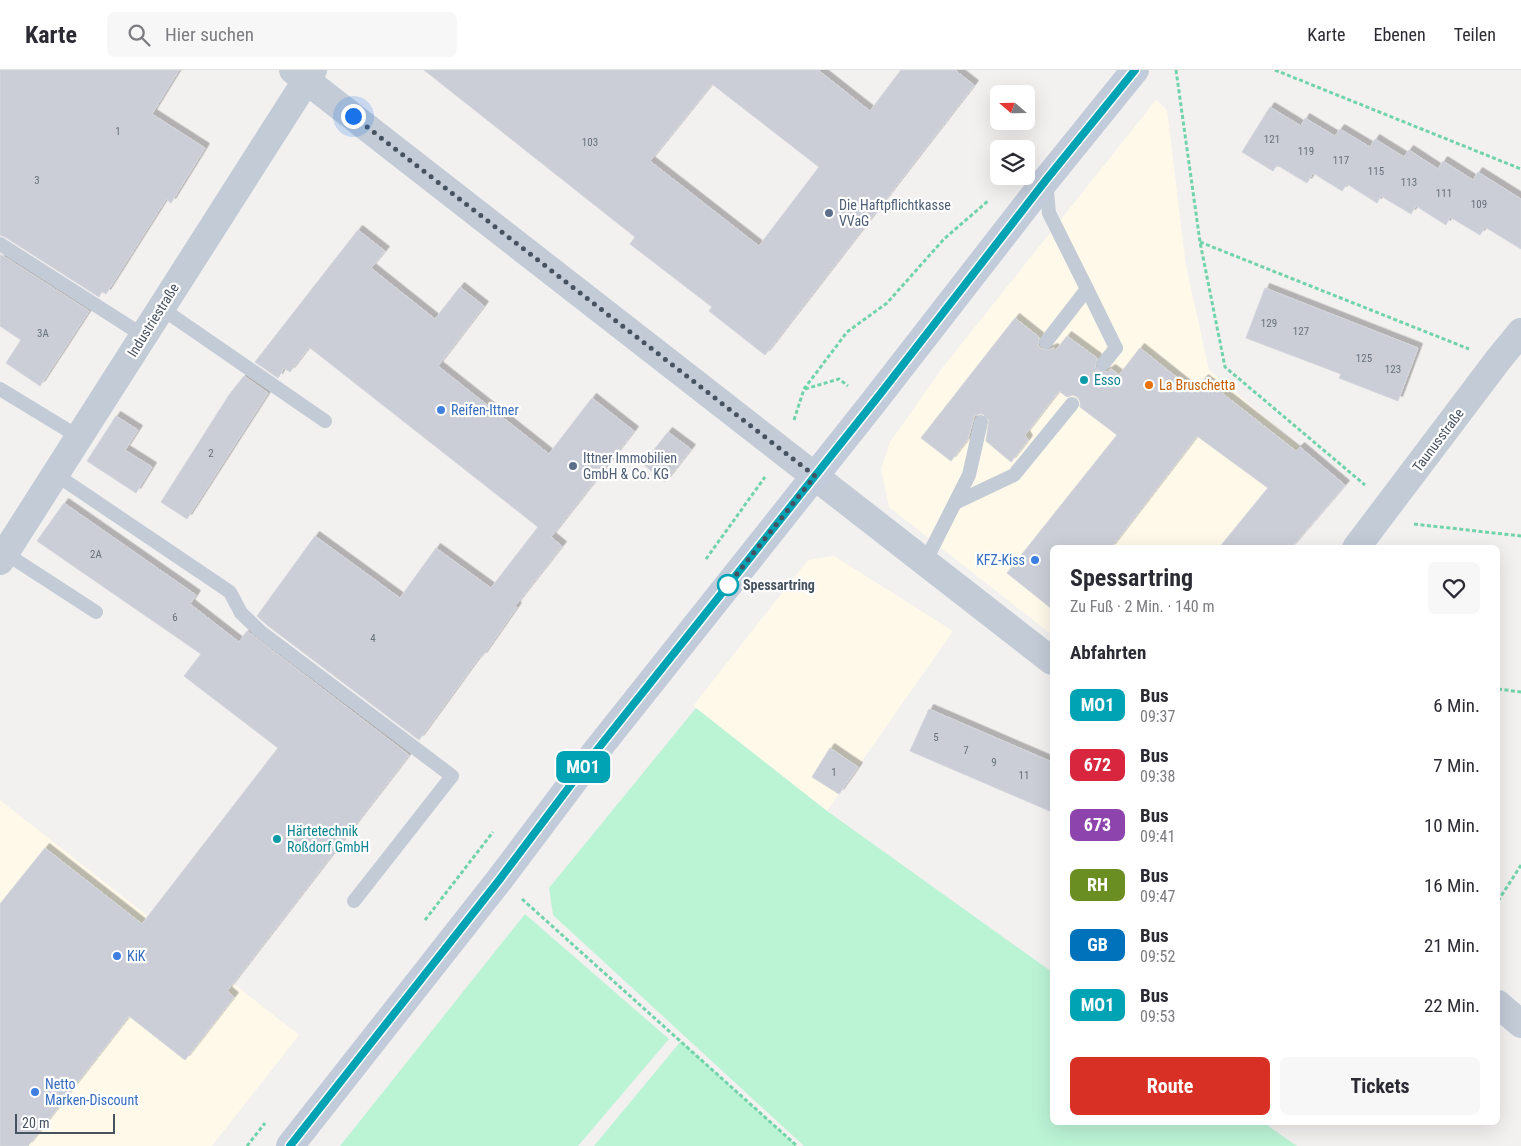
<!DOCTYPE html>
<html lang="de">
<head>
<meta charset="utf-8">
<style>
	body { margin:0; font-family:"Roboto Condensed",sans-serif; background:#f7f7f7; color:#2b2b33; height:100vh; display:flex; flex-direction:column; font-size:19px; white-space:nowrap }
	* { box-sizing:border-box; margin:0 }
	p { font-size:16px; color:#7c7c81 }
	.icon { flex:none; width:28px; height:28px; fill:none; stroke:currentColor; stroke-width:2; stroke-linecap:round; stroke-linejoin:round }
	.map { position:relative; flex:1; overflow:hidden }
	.sheet { position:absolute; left:1050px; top:475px; width:450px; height:580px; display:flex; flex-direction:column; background:#fff; border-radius:8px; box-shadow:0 5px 20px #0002 }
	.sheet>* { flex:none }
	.badge { padding:0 10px; border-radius:8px; font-size:18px; line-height:32px }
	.needle { width:32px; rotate:290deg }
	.fabs { position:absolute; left:990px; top:15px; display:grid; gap:10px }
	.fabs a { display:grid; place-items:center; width:45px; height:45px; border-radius:8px; background:#fff; box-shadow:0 5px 20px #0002; font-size:25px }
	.scale { position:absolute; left:15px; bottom:12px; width:100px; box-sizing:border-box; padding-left:5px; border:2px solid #46525f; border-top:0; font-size:14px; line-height:18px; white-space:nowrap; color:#46525f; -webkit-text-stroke:4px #fff; paint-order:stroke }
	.you { position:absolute; width:25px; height:25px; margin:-12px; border:4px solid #fff; border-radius:50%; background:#1a73e8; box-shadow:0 0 0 8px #1a73e833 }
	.map>.badge { position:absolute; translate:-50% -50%; box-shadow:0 0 0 2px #fff }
	h2 { padding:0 20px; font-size:19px; line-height:45px }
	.round { display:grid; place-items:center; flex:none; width:52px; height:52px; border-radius:8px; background:#f7f7f7 }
	.headline { display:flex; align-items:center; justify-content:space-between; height:85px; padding:0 20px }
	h1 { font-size:24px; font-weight:700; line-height:38px }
	.button { display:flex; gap:10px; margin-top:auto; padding:10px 20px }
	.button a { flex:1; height:58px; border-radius:8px; background:#d93025; color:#fff; font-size:20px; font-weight:700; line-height:58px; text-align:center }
	.button a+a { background:#f7f7f7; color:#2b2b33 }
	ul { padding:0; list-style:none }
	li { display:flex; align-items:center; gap:15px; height:60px; padding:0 20px }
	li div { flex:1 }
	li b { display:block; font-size:19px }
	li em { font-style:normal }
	li .badge { min-width:55px; font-weight:700; text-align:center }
	header { display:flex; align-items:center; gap:30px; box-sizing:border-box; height:70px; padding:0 25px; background:#fff; border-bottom:1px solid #e1e1e2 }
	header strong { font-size:24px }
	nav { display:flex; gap:28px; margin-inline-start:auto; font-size:18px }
	.search { width:350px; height:45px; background:#f7f7f7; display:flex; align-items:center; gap:12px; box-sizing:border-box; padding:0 18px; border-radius:8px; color:#7c7c81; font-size:19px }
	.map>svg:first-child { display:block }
	.commercial { fill:#fef9e9 }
	.green { fill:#bbf3d5 }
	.building { fill:#cbced6; stroke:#d3d5dc; fill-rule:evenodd; filter:url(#shadow) }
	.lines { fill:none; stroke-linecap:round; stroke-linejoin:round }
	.path { stroke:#70d4aa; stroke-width:3; stroke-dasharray:4 2.5; stroke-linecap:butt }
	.service { stroke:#c2cbd6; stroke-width:14 }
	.minor { stroke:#c2cbd6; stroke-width:28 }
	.secondary { stroke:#c1cbda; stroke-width:28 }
	.line-casing { stroke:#fff; stroke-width:11 }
	.line { stroke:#00a3b4; stroke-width:8 }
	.walk { stroke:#46525f; stroke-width:5; stroke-dasharray:0 9 }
	.service-dot { fill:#5c6f8a; stroke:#fff; stroke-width:2 }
	.culture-dot { fill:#0f9aa8; stroke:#fff; stroke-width:2 }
	.food-dot { fill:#e8710a; stroke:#fff; stroke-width:2 }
	.shop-dot { fill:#3f7fe0; stroke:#fff; stroke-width:2 }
	.stop-dot { fill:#fff; stroke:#00a3b4; stroke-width:2.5 }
	.labels { text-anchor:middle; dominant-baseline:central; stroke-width:4.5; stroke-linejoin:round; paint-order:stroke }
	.number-label { font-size:11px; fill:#67717d }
	.service-label { font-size:14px; fill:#4e5e75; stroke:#fff; text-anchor:start }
	.street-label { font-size:14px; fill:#46525f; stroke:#fff }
	.culture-label { font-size:14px; fill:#0d838f; stroke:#fff; text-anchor:start }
	.food-label { font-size:14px; fill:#c56008; stroke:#fff; text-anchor:start }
	.shop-label { font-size:14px; fill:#366cbe; stroke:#fff; text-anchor:start }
	.stop-label { font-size:14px; font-weight:bold; fill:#46525f; stroke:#fff; text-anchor:start }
</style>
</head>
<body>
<header>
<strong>Karte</strong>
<div class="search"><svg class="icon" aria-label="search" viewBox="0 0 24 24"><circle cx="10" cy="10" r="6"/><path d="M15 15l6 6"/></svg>Hier suchen</div>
<nav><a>Karte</a><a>Ebenen</a><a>Teilen</a></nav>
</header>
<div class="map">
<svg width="1521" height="1076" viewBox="0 0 1521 1076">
	<defs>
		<filter id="shadow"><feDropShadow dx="4.5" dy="-4.5" stdDeviation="0" flood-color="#0004"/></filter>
	</defs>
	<rect width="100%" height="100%" fill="#f3f0f0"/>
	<g class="commercial">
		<path d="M1156,30L1167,40L1186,196L1209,300L1300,377L1219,477L1052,478V565L889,437L881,399L890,372L943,297Z"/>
		<path d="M834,486L953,561L827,741L693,636L808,490Z"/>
		<path d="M0,730L299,965L212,1076H0Z"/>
	</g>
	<g class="green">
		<path d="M696,638L827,741L1052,902V1052L1264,1053L1297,1076H804L553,845L549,818Z"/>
		<path d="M525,844L669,969L578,1076H340Z"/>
		<path d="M681,971L797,1076H594Z"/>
	</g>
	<g class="building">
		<path d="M0,0H179L152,44L205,78L171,133L166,129L106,224L102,221L99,227L5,167L0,165Z"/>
		<path d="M424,0H818L870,41L901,0H955L974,15L765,285L709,241L712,237L630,174L635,167ZM712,14L819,97L759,176L650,91Z"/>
		<path d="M1270,37L1301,56L1305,48L1335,66L1340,59L1370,77L1375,69L1404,87L1409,80L1438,99L1443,91L1473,110L1478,102L1521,129V179L1485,157L1480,165L1450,147L1446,155L1416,136L1411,144L1381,126L1377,133L1347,114L1342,121L1313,103L1307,113L1277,95L1273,101L1242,82Z"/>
		<path d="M358,160L385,181L371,198L435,249L460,217L484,236L438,296L549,384L592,328L634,361L551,467L562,476L515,536L517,537L482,587L480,586L419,670L267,555L257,546L315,466L400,528L436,478L491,518L538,457L309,277L290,302L284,298L278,308L255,292Z"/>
		<path d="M0,184L89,241L40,316L6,293L21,270L0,256Z"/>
		<path d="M1265,218L1418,278L1398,331L1339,308L1341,304L1246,268Z"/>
		<path d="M1015,248L1039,267L1038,275L1041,279L1049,280L1053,278L1056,280L1067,266L1097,288L1095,297L1101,302H1107L1111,299L1119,305L1140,278L1194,321L1204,309L1296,381L1300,377L1345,415L1291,478H1219L1268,418L1197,366L1111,478H1052V539L1007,503L1117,365L1080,337V331L1077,327L1073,325L1067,327L1059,321L1025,365L1028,370L1011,392L986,371L989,350L983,344H979L974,346L968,369L951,391L921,368Z"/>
		<path d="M244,306L268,323L187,449L161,432L229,325Z"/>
		<path d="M116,346L138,360L125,380L152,397L136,423L87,391Z"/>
		<path d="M668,362L691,379L665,412L643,394Z"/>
		<path d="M64,433L196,525L190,534L239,572L247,561L409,685L227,921L234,927L185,990L129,946L28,1076H0V834L45,778L142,854L278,678L184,606L201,584L37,471Z"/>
		<path d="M929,639L1052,692V742L910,681Z"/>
		<path d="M830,678L858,697L839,724L812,707Z"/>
	</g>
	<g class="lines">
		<g class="path">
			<path d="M1176,0L1200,172L1225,297L1365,415"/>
			<path d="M1275,0L1521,99"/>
			<path d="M1200,172L1469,279"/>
			<path d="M805,319L839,309L848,316"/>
			<path d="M794,350L804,319L847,262L887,233L944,169L989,130"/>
			<path d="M1414,454L1521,466"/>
			<path d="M706,489L765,407"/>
			<path d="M1498,619L1521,622"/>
			<path d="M522,829L797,1076"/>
			<path d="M1498,831L1521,795"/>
			<path d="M425,850L493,762"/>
			<path d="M247,1076L265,1053"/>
		</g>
		<g class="service">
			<path d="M0,174L144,266"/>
			<path d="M1087,219L1116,278L1103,294"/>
			<path d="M161,238L325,351"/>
			<path d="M1046,272L1087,219L1049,143L1046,111"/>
			<path d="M0,319L79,367"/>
			<path d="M55,404L230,522L241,543L261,562L452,706L354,831"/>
			<path d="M955,433L1014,405L1072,334"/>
			<path d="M5,483L96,542"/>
			<path d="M925,492L969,405L981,352"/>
		</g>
		<g class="minor">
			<path d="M293,0L1052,591"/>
			<path d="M1356,478L1498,290L1521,262"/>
			<path d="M0,491L313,0"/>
			<path d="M1498,934L1521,954"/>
		</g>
		<path class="secondary" d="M290,1076L500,809L597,680L872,334L1046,110L1135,0"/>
	</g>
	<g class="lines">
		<defs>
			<path id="line" d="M290,1076L500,809L597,680L881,323L1046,110L1135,0"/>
		</defs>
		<use href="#line" class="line-casing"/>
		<use href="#line" class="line"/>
		<path class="walk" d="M353,46L815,406L728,515"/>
	</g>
	<g class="service-dot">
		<circle cx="829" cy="143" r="5"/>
		<circle cx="573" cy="396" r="5"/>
	</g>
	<g class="culture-dot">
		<circle cx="1084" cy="310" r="5"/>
		<circle cx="277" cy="769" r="5"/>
	</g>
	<circle class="food-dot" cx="1149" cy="315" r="5"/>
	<g class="shop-dot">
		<circle cx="441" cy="340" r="5"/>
		<circle cx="1035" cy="490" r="5"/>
		<circle cx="117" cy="886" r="5"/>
		<circle cx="35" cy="1022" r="5"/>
	</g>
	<circle class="stop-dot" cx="728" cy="515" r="10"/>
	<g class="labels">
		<g class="number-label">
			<text x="118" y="61">1</text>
			<text x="1272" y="69">121</text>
			<text x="590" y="72">103</text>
			<text x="1306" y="81">119</text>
			<text x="1341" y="90">117</text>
			<text x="1376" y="101">115</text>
			<text x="37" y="110">3</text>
			<text x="1409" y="112">113</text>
			<text x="1444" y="123">111</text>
			<text x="1479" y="134">109</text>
			<text x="1269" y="253">129</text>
			<text x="1301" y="261">127</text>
			<text x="43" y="263">3A</text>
			<text x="1364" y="288">125</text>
			<text x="1393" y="299">123</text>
			<text x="211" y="383">2</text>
			<text x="96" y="484">2A</text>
			<text x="175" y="547">6</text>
			<text x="373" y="568">4</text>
			<text x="936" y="667">5</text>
			<text x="966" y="680">7</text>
			<text x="994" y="692">9</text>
			<text x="834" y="702">1</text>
			<text x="1024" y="705">11</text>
		</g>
		<g class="service-label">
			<text x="839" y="135">Die Haftpflichtkasse<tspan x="839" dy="16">VVaG</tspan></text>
			<text x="583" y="388">Ittner Immobilien<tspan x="583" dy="16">GmbH &amp; Co. KG</tspan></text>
		</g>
		<g class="street-label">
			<text transform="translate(153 250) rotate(-58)">Industriestraße</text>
			<text transform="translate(1438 370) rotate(-53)">Taunusstraße</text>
		</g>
		<g class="culture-label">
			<text x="1094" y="310">Esso</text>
			<text x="287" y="761">Härtetechnik<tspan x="287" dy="16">Roßdorf GmbH</tspan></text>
		</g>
		<g class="food-label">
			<text x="1159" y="315">La Bruschetta</text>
		</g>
		<g class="shop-label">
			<text x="451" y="340">Reifen-Ittner</text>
			<text x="1025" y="490" text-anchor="end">KFZ-Kiss</text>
			<text x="127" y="886">KiK</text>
			<text x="45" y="1014">Netto<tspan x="45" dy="16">Marken-Discount</tspan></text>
		</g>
		<g class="stop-label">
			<text x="743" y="515">Spessartring</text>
		</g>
	</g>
</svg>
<div class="fabs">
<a><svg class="needle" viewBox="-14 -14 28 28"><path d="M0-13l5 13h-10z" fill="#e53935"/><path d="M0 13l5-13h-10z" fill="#7c7c81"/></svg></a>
<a><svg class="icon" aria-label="layers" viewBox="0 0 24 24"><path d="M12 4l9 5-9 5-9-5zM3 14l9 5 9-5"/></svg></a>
</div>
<div class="scale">20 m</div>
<div class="you" style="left:353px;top:46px"></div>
<b class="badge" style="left:583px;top:697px;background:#00a3b4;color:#fff">MO1</b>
<section class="sheet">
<div class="headline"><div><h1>Spessartring</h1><p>Zu Fuß · 2 Min. · 140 m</p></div><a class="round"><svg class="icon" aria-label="heart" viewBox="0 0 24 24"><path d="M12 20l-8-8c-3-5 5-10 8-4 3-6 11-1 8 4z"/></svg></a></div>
<h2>Abfahrten</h2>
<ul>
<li><span class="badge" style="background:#00a3b4;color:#fff">MO1</span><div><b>Bus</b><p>09:37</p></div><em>6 Min.</em></li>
<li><span class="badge" style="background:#d7263d;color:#fff">672</span><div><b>Bus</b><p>09:38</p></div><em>7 Min.</em></li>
<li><span class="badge" style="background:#8e44ad;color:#fff">673</span><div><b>Bus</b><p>09:41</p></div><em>10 Min.</em></li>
<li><span class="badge" style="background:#6b8e23;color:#fff">RH</span><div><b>Bus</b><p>09:47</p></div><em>16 Min.</em></li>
<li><span class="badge" style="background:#0072bc;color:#fff">GB</span><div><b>Bus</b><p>09:52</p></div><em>21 Min.</em></li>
<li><span class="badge" style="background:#00a3b4;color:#fff">MO1</span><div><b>Bus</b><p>09:53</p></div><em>22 Min.</em></li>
</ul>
<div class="button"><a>Route</a><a>Tickets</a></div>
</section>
</div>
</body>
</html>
